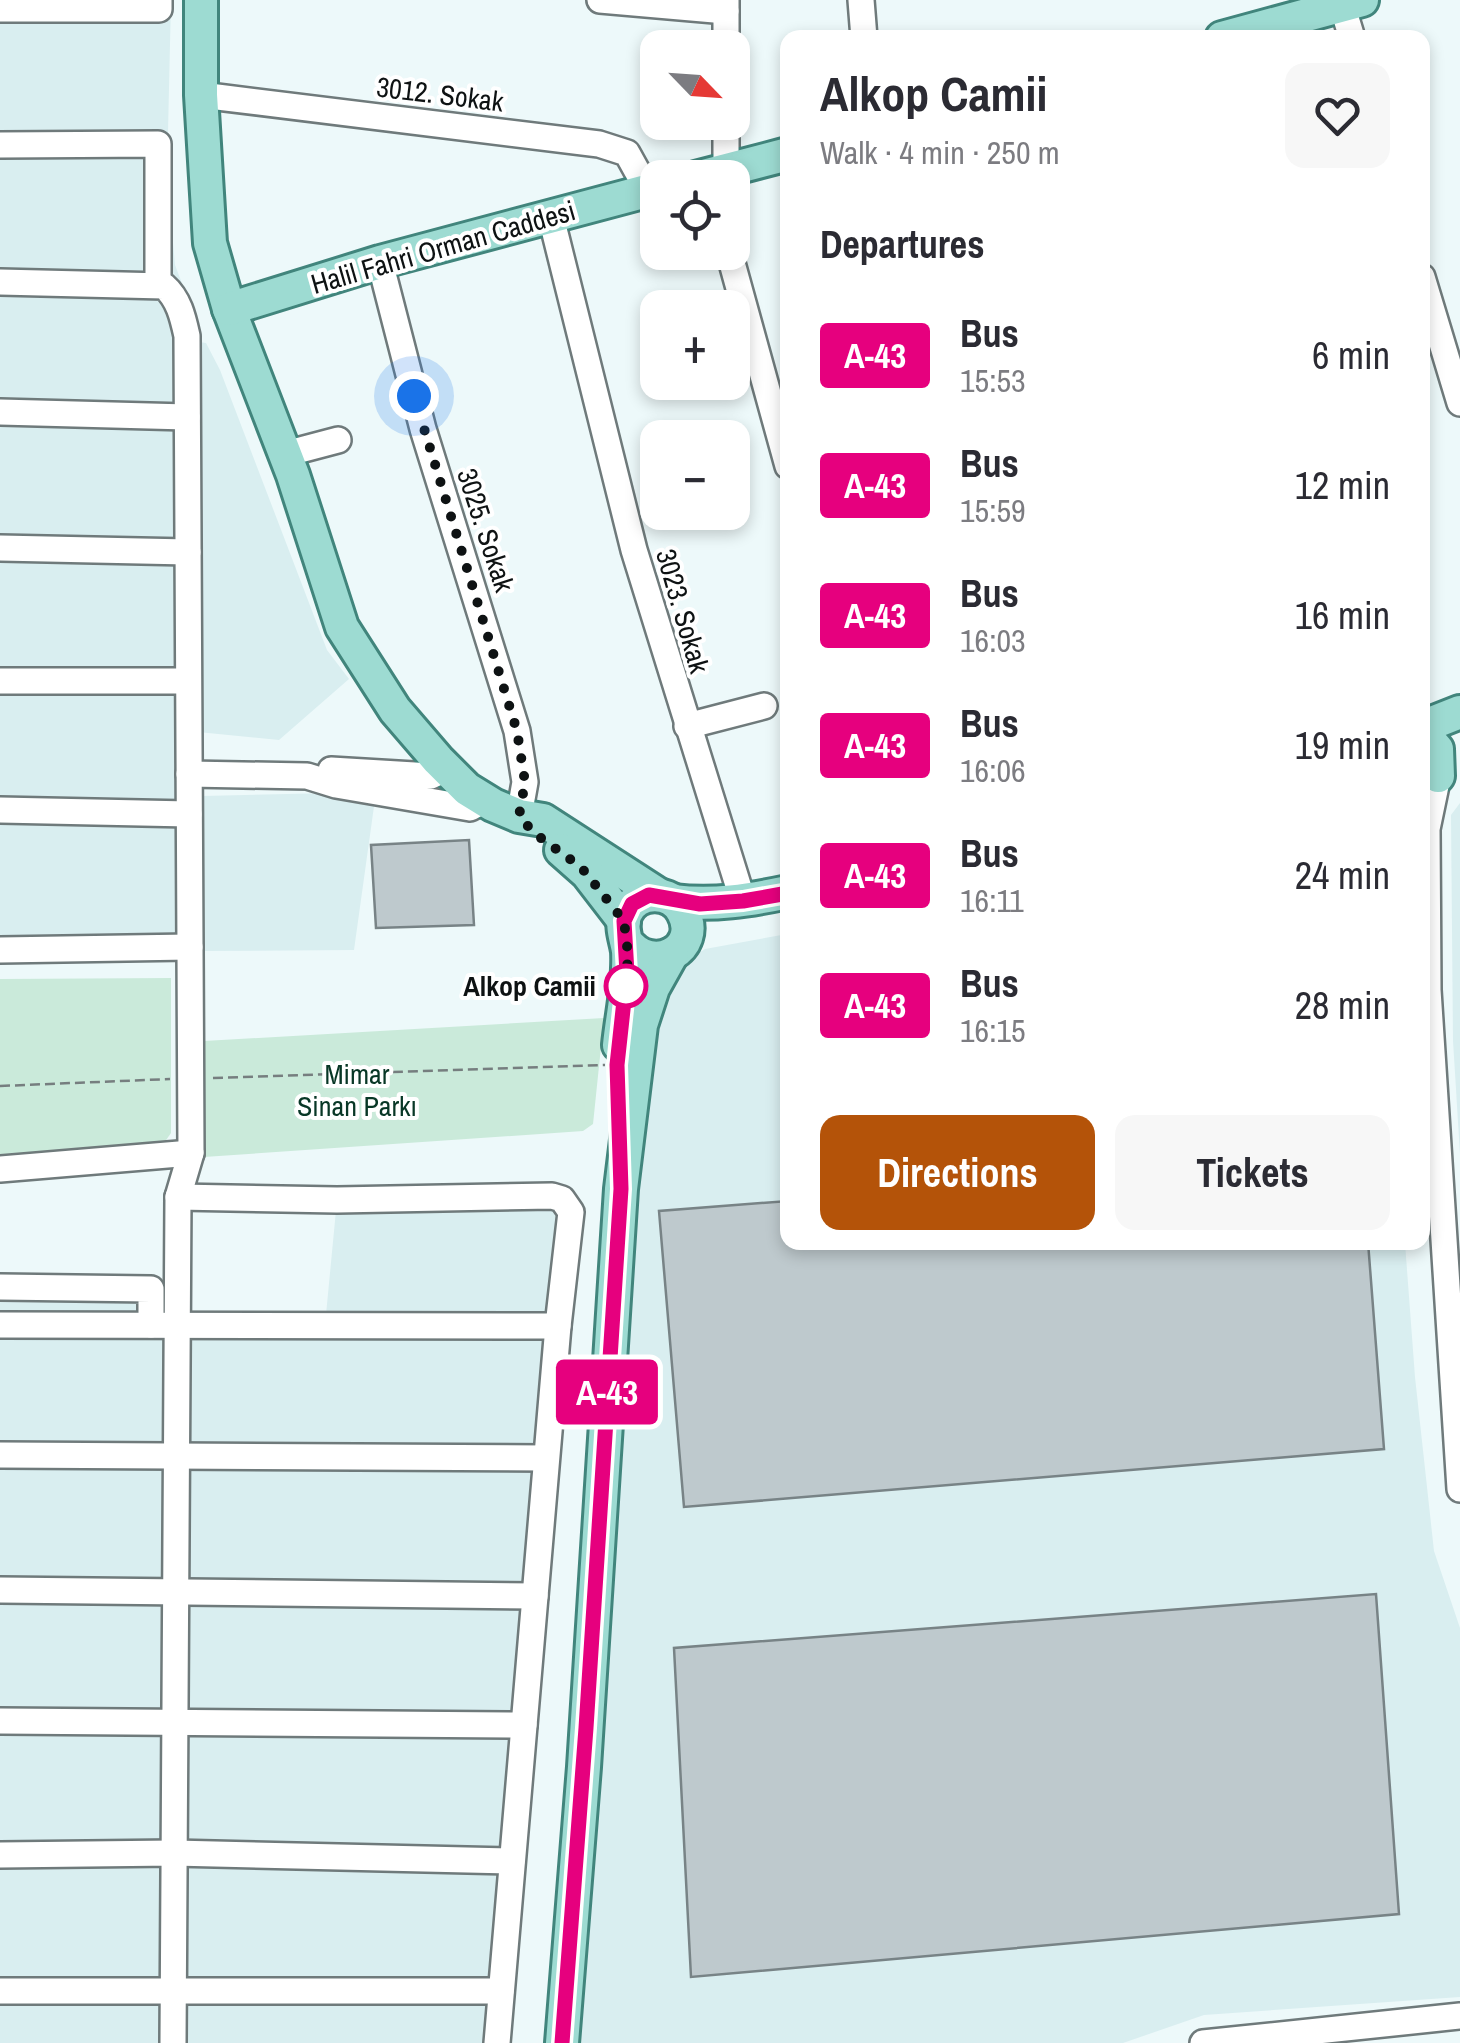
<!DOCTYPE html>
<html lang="en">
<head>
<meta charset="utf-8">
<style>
	body { margin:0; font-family:"Archivo Narrow",sans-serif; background:#f7f7f7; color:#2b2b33; height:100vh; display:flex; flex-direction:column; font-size:38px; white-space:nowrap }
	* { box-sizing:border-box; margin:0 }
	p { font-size:32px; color:#7c7c81 }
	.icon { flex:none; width:55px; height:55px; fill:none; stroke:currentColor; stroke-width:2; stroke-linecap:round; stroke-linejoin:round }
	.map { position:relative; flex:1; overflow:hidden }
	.side { position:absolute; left:780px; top:30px; width:650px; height:1220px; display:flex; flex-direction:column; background:#fff; border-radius:20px; box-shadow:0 5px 15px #0003 }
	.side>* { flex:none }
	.badge { padding:0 20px; border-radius:8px; font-size:35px; line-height:65px }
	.needle { width:65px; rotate:115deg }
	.buttons { position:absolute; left:640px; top:30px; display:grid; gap:20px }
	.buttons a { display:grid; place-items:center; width:110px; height:110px; border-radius:20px; background:#fff; box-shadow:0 5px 15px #0003; font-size:50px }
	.you { position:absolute; width:50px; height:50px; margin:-25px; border:8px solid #fff; border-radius:50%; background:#1a73e8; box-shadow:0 0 0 15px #1a73e833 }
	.map>.badge { position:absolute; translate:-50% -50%; box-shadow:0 0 0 5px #fff }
	h2 { padding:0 40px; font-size:38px; line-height:90px }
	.round { display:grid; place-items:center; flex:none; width:105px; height:105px; border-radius:20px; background:#f7f7f7 }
	.overview { display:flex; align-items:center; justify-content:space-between; height:170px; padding:0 40px }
	h1 { font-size:48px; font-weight:700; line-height:75px }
	.button { display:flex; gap:20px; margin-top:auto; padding:20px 40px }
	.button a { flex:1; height:115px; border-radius:20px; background:#b45309; color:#fff; font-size:40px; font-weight:700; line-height:115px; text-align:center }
	.button a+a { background:#f7f7f7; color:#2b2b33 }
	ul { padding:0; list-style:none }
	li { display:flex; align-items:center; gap:30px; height:130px; padding:0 40px }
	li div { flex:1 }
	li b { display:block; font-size:38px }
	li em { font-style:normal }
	li .badge { min-width:110px; font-weight:700; text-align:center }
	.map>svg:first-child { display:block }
	.built { fill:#d9eef0 }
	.green { fill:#caeada }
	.building { fill:#bec9cd; stroke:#788386; stroke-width:2.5 }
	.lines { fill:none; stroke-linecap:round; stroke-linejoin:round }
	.minor-casing { stroke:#6f7a7b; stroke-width:30 }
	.major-casing { stroke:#41857c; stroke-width:38 }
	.path { stroke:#767e7f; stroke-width:2.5; stroke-dasharray:10 5; stroke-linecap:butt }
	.minor { stroke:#fff; stroke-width:25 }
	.major { stroke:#9ddbd2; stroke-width:32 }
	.line-casing { stroke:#fff; stroke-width:22 }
	.line { stroke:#e6007e; stroke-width:15 }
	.walk { stroke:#0e1213; stroke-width:10; stroke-dasharray:0 18 }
	.stop-dot { fill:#fff; stroke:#e6007e; stroke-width:5 }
	.labels { text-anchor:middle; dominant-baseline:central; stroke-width:8; stroke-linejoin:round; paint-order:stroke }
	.street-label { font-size:28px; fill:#0e1213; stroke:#fff }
	.stop-label { font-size:28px; font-weight:bold; fill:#0e1213; stroke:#fff; text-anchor:end }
	.park-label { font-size:28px; fill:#083726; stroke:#fff }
</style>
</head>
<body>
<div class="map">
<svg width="1460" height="2043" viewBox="0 0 1460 2043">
	<rect width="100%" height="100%" fill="#edf9fa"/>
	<g class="built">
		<path d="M0,0H171L167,176L175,265L199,328V342L206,343L220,370L327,650L349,679L279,740L198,732L202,796L376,792L354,950L200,951L0,939Z"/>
		<path d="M1460,803V1154L1453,1041L1451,815Z"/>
		<path d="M787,934L788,1242L1405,1243L1415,1377L1434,1551L1460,1628V1997L1204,2015L1123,2043H570L602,1575L652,1019L682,964L705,949Z"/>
		<path d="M562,1199L497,2043H0V1287L151,1289V1324L325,1325L337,1200Z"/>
	</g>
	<g class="green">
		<path d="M171,978V1133L164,1143L0,1157V979Z"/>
		<path d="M604,1018L593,1124L583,1131L204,1157V1041Z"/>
	</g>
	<g class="building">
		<path d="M469,840L474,925L376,928L371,845Z"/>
		<path d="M788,1201V1242H1368L1384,1449L684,1507L659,1211Z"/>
		<path d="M1376,1594L1399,1914L691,1977L674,1648Z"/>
	</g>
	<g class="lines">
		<defs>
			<g id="minor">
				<path d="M600,0L726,11"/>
				<path d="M861,0L864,38"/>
				<path d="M1342,5L1352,38"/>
				<path d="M0,9H159V0"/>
				<path d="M726,48V0"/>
				<path d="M201,95L599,144L627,153L648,191"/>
				<path d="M0,145L158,144V285"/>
				<path d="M726,170V122"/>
				<path d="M551,217L634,550L743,901"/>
				<path d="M729,252L788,466"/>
				<path d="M380,262L423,429L517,731L525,782L519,816"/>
				<path d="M1422,277L1460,403"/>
				<path d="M0,282L164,286C179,299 183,318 187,336L191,1153L178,1197L173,2043"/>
				<path d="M0,412L187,417"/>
				<path d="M285,454L338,440"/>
				<path d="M0,548L188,552"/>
				<path d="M0,681H188"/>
				<path d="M687,726L764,706"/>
				<path d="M331,770L431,776L446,769"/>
				<path d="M189,774L307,776L336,785L470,808L485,800"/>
				<path d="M1438,776L1427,829L1428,990L1460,1489"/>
				<path d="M0,810L189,814"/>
				<path d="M0,950L190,947"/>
				<path d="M0,1169L191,1153"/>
				<path d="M178,1197L337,1200L552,1196L562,1199L571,1212L558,1326L497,2043"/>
				<path d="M0,1287L151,1289V1325"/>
				<path d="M0,1325L558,1326"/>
				<path d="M0,1455L546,1458"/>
				<path d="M0,1590L535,1596"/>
				<path d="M0,1721L524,1725"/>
				<path d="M0,1855L174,1853L512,1861"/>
				<path d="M0,1991H501"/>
				<path d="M1203,2043L1460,2016"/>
			</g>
			<g id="major">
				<path d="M201,0V95L210,243L229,309L293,475L342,627L395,710L438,760L467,789L493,805L519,816L543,820L659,895"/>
				<path d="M1222,38L1362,0"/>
				<path d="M696,178L788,154"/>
				<path d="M229,309L380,262L658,188"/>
				<path d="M1422,727L1460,712"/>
				<path d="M1422,732L1437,749L1438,776"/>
				<path d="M561,850L587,873L624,921"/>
				<path d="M674,901C713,906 750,900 788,892"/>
				<path d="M619,1045C622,1015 630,982 628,951C626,938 620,926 626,913C637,890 671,889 683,912C703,949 652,977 626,941"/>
				<path d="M562,2043L584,1767L621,1189L641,1025L653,988L672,954"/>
			</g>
		</defs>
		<use href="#minor" class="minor-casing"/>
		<use href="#major" class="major-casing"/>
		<g class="path">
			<path d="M213,1078L605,1065"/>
			<path d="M0,1086L170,1079"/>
		</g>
		<use href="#minor" class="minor"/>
		<use href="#major" class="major"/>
	</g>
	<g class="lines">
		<defs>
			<path id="line" d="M562,2043L586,1728L621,1189L617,1065L627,973L624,921L632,904L649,895L700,904L743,901L788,893"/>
		</defs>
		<use href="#line" class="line-casing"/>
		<use href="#line" class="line"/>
		<path class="walk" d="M414,396L517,731L525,782L519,816L534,833L581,867L624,921L628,954L626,986"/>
	</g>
	<circle class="stop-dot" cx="626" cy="986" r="20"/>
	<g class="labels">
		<g class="street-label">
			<text transform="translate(440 94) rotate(7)">3012. Sokak</text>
			<text transform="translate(443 247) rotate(-16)">Halil Fahri Orman Caddesi</text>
			<text transform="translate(486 530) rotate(72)">3025. Sokak</text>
			<text transform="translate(683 611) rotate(74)">3023. Sokak</text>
		</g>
		<g class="stop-label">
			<text x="596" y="986">Alkop Camii</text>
		</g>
		<g class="park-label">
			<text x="357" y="1074">Mimar<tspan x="357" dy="32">Sinan Parkı</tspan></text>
		</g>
	</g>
</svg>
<div class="buttons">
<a><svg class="needle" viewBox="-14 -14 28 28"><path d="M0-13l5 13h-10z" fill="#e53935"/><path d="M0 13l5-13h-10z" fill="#7c7c81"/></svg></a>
<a><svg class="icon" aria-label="locate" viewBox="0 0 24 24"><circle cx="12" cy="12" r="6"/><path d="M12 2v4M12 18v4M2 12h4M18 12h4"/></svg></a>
<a>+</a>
<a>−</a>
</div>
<div class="you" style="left:414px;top:396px"></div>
<b class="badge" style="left:607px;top:1392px;background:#e6007e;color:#fff">A-43</b>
<section class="side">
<div class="overview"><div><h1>Alkop Camii</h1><p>Walk · 4 min · 250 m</p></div><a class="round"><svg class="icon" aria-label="heart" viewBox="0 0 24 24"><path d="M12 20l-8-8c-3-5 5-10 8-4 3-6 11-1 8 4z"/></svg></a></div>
<h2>Departures</h2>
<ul>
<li><span class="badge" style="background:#e6007e;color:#fff">A-43</span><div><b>Bus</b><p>15:53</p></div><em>6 min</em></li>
<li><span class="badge" style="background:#e6007e;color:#fff">A-43</span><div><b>Bus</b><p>15:59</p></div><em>12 min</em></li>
<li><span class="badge" style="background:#e6007e;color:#fff">A-43</span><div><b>Bus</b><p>16:03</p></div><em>16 min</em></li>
<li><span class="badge" style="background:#e6007e;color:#fff">A-43</span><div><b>Bus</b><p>16:06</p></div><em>19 min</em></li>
<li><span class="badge" style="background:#e6007e;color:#fff">A-43</span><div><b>Bus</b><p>16:11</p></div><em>24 min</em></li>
<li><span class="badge" style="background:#e6007e;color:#fff">A-43</span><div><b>Bus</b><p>16:15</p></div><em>28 min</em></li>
</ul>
<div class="button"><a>Directions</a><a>Tickets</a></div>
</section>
</div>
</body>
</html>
